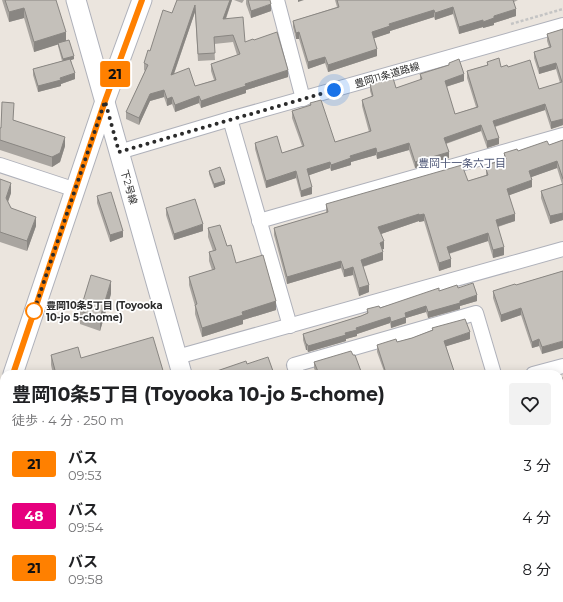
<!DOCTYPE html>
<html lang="ja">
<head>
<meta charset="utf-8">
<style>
	body { margin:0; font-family:Montserrat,"Noto Sans JP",sans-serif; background:#f2f2f2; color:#202124; height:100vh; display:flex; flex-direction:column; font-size:15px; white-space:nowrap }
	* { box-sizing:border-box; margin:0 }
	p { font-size:13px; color:#757577 }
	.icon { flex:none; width:22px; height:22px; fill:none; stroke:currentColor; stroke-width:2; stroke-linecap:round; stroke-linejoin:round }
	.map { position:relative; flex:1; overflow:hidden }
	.side { position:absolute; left:0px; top:370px; width:563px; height:232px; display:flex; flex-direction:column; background:#fff; border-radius:12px 12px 0 0; box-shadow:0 2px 10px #0003 }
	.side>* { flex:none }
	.badge { padding:0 8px; border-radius:3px; font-size:14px; line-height:26px }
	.you { position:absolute; width:20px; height:20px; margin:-10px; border:3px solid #fff; border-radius:50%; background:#1a73e8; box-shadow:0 0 0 6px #1a73e833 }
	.map>.badge { position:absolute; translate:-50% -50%; box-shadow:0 0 0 2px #fff }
	.round { display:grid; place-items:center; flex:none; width:42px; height:42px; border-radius:4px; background:#f2f2f2 }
	.headline { display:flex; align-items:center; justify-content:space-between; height:68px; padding:0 12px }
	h1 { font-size:19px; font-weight:700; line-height:30px }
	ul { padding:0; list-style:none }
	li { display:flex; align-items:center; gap:12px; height:52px; padding:0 12px }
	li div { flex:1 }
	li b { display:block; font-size:15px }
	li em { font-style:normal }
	li .badge { min-width:44px; font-weight:700; text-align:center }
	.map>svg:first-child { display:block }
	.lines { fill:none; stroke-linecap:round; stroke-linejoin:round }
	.street-casing { stroke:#afb1ba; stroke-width:16 }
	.secondary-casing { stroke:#afb1ba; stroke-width:21 }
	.path { stroke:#c4c4c4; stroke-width:2.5; stroke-dasharray:3 2; stroke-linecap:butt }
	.street { stroke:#fff; stroke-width:14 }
	.secondary { stroke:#fff; stroke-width:19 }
	.wall { fill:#a9a5a0; fill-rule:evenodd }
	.shaded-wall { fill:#898682 }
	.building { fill:#c4c0ba; stroke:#898682; fill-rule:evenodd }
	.line-casing { stroke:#fff; stroke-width:9 }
	.line { stroke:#ff8000; stroke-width:6 }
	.walk { stroke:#2b2b2b; stroke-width:4; stroke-dasharray:0 7.2 }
	.stop-dot { fill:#fff; stroke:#ff8000; stroke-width:2 }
	.labels { text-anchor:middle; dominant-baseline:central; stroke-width:3.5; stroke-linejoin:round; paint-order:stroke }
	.street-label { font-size:10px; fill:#2b2b2b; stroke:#fff }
	.stop-label { font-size:10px; font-weight:bold; fill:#2b2b2b; stroke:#fff; text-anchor:start }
	.neighbourhood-label { font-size:11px; fill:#4f5878; stroke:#fff }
</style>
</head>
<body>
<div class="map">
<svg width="563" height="602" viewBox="0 0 563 602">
	<rect width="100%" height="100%" fill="#ebe5de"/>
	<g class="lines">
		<defs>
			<g id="street">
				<path d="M277,0L303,99"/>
				<path d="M230,119L290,326"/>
				<path d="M119,152L230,119L563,25"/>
				<path d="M0,165L76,190"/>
				<path d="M259,221L563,135"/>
				<path d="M177,357L563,249"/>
				<path d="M297,374L294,365L476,313L494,374"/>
				<path d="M533,374L563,366"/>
				<path d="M0,487L4,489"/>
				<path d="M116,598L117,602"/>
				<path d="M64,602L65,598"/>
			</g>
			<g id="secondary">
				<path d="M76,0L182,374"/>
				<path d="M13,374L105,101L142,0"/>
				<path d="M0,411L4,399"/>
				<path d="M559,481L563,480"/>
				<path d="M246,598L247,602"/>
			</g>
		</defs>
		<use href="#street" class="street-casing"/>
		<use href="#secondary" class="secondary-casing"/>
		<path class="path" d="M511,24L563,9"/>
		<use href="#street" class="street"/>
		<use href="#secondary" class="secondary"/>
	</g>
	<g class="wall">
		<path d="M2,0H56L66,41L74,59L71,60L75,79L61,84V86L38,92L33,75V69L62,61L58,46V44L34,52L24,18L9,22Z"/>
		<path d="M177,0H232L226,19L245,42L254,40L288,77L246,90V93L215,103L201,108L199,103L175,112L172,104L167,106L164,97L150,101L139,125L126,119V112L145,71L144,70V63L172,13ZM195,12L198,61L215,60L214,44L233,42L237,55L211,64V71L214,80L195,86L174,74Z"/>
		<path d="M234,0H244L242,3Z"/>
		<path d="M246,0H248L271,11L251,18L246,4Z"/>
		<path d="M335,0H518L514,2L516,16L494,23V25L483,28V27L459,34L453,14L435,20L434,17L390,31V33L374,38L377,56L328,72L325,63L308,69L299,39H296L293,27V21L337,7Z"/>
		<path d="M563,29V125L551,129L545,110L495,127L499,144L487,148L481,131L446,144L449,158L415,168L409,150L377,159L376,155L351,162V165L331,171L330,168L309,175L312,194L301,197L296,178L266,188L255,149V143L282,153L302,146L292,118V111L310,106V103L335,142L369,132L362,106V100L372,97L370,91V84L396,88L420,80V74L449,65V63L464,81L446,87L455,114L476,107L467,78V71L487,65V62L501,67H508L539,89L560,83L556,69L539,74L534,58V52L549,47L547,41V34Z"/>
		<path d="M14,120L65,146L60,162L52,167L0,150V128Z"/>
		<path d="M563,140V220L550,224L541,198V191L562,184L557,168L531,177L532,187L509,195L515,221L498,227L504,255L493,258L488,241L449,254L451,267L439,271L424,221L419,222V221L381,234L384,249H382L383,260L363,267L369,292L359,296L353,275L344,277L341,268L287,284L274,235V228L326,213V204L468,181L486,175V169L490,168V164L504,160V153L518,151L549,145Z"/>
		<path d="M209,171L225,184L214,188L209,174Z"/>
		<path d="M0,179L11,193L8,202L11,208L36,226L27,251L0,242Z"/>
		<path d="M97,196L123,237L110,242L97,203Z"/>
		<path d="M166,208L203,231L174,240L166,215Z"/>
		<path d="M208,228L227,246L236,263L276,310L243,320V324L202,337L195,314V306L189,285V277L212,270L209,261V252L213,251L208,237Z"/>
		<path d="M563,271L542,354L539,346L532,348L521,315L501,322L493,298V291L516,285Z"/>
		<path d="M458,288L477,301L460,306V309L428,318L426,312L406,318V323L391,328L390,323L357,334V336L346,339V341L308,352L307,350H306L303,340V334L361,316L367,313V309L380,308L439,291Z"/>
		<path d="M111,294L100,331L80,324V311Z"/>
		<path d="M432,328L470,339L446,346L454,374H385L377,352V345L397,342L412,338L432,330Z"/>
		<path d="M51,355L81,358L164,374H53L51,365Z"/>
		<path d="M353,355L362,374H316L314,368V362Z"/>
		<path d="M0,490L4,491V519L0,518Z"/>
		<path d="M125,598H207V602H144L143,600L136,602H124Z"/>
		<path d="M406,598H556V602H490L489,601L488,602H407Z"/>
	</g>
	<g class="shaded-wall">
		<path d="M230,0H232L223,26V19Z"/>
		<path d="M298,0H304L298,2Z"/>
		<path d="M271,4V11L251,18V11Z"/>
		<path d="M195,5V12L171,82V75Z"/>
		<path d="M453,7V14L435,20V13Z"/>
		<path d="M24,8V18L9,22V12Z"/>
		<path d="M516,9V16L494,23V25L483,28V22L494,16Z"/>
		<path d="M434,10V17L390,31V33L372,39V32L389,24Z"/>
		<path d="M483,20V27L459,34V27Z"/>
		<path d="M66,32V42L34,52V42Z"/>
		<path d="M299,32V39H296V33Z"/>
		<path d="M377,49V56L328,72V65Z"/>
		<path d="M74,56V59L63,63V59Z"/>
		<path d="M325,57V63L308,69V62Z"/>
		<path d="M556,63V69L539,74V68Z"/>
		<path d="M288,70V77L246,90V93L201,108V101L245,84Z"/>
		<path d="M75,73V79L61,84V86L38,92V86Z"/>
		<path d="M464,74V81L445,87V81Z"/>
		<path d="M164,90V97L150,101L139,125V118L150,94Z"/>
		<path d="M199,96V103L175,112V105Z"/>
		<path d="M172,97V104L167,106V99Z"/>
		<path d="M545,104V110L493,127V121Z"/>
		<path d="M563,119V125L551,129V122Z"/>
		<path d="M481,125V131L444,144V138Z"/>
		<path d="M65,137V146L60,162L52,167V157Z"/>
		<path d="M499,138V144L487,148V141Z"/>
		<path d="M409,143V150L377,159V153Z"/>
		<path d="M376,148V155L351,162V165L331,171V165L350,156Z"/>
		<path d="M449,152V158L415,168V162Z"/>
		<path d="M557,161V168L529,178V171Z"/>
		<path d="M330,162V168L307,176V169Z"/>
		<path d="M296,171V178L266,188V181Z"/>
		<path d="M532,180V187L507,196V189Z"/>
		<path d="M225,181V184L214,188V184Z"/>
		<path d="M11,183V193L6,207V198Z"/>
		<path d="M312,187V194L301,197V191Z"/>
		<path d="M563,213V220L550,224V216Z"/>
		<path d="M419,214V221L378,235V227Z"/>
		<path d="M424,214V221L419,222V215Z"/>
		<path d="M515,214V221L496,227V220Z"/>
		<path d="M36,217V226L27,251V241Z"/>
		<path d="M203,224V231L174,240V234Z"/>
		<path d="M123,231V237L110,242V235Z"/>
		<path d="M488,233V241L447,254V247Z"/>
		<path d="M384,241V249L380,250V243Z"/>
		<path d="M504,247V255L493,258V250Z"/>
		<path d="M383,252V260L361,267V260Z"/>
		<path d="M451,259V267L439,271V263Z"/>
		<path d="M341,261V268L287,284V277Z"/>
		<path d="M353,267V275L344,277V270Z"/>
		<path d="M111,281V294L100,331V318Z"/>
		<path d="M369,285V292L359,296V288Z"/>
		<path d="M477,295V301L460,306V309L428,318V312Z"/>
		<path d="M276,301V310L243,320V324L202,337V328L242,312Z"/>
		<path d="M426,306V312L406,318V323L391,328V322L405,313Z"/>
		<path d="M521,308V315L501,322V315Z"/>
		<path d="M390,317V323L357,334V336L346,339V341L308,352V346L345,333L356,328Z"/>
		<path d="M470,332V339L444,347V341Z"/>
		<path d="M539,339V346L532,348V342Z"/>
		<path d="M563,341V348L542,354V347Z"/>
		<rect x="306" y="344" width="1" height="6"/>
		<path d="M454,371V374H446Z"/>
		<path d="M563,423V429L559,431V424Z"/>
		<path d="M563,516V522L559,523V517Z"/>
		<path d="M562,574H563V586L559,588V581Z"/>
		<path d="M37,598H40L39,602H36Z"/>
		<path d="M130,598H143V600L136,602H124V600Z"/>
		<path d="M480,598H489V601L488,602H468Z"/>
		<path d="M497,598V602H491V600Z"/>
		<path d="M552,598H556V602H540Z"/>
	</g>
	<g class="building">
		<path d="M5,0H56L66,32L34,42L24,8L9,12Z"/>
		<path d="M177,0H230L223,19L243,17L245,42L253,39L254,40L277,32L288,70L245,84L246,86L215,96L201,101L199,96L175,105L172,97L167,99L164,90L150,94L139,118L126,112L148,65L144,63L148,50L150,51L163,10L172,13ZM195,5L198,54L215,53L214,37L233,35L240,54L211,64L216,80L195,86L189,68L171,75Z"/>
		<path d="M248,0H270L271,4L251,11Z"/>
		<path d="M337,0H513L516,9L494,16V18L483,22V20L459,27L453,7L435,13L434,10L389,24L390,26L372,32L377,49L328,65L325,57L308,62L299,32L296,33L293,21L339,7Z"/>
		<path d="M563,29V119L551,122L545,104L493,121L499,138L487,141L481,125L444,138L449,152L415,162L409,143L377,153L376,148L350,156L351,158L331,165L330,162L307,169L312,187L301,191L296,171L266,181L255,143L277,136L282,153L304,146L292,111L311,105L310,103L321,100L335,142L371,131L362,100L373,96L370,84L393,78L396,88L422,79L420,74L449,65V63L459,59L464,74L445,81L455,114L478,107L467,71L488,65L487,62L499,58L501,67L507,65L508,67L530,60L539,89L562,82L556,63L539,68L534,52L551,47L547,34Z"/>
		<path d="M69,40L74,56L63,59L58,43Z"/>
		<path d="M70,59L75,73L60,78L61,80L38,86L33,69Z"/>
		<path d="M2,102L14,103L13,120L65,137L60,153L52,157L0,140V128H1Z"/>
		<path d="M563,140V179L557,161L529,171L532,180L507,189L515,214L496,220L504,247L493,250L488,233L447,247L451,259L439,263L424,214L419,215V214L378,227L384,241L380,243L383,252L361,260L369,285L359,288L353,267L344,270L341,261L287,277L274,228L328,212L326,204L462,165L468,181L488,175L486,169L491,167L490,164L506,159L504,153L517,149L518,151L547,141L549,145Z"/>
		<path d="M220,167L225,181L214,184L209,171Z"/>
		<path d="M0,179L11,183L6,198L11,208L36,217L27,241L0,232Z"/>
		<path d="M563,184V213L550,216L541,191Z"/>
		<path d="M111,192L123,231L110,235L97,196Z"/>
		<path d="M195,199L203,224L174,234L166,208Z"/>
		<path d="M220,225L227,246L231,245L236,263L263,255L276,301L242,312L243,315L202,328L195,305L197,304L189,277L215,269L209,252L216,250L208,228Z"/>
		<path d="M563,271V341L542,347L539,339L532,342L521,308L501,315L493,291L515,284L516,285Z"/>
		<path d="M91,275L111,281L100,318L80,311Z"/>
		<path d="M473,283L477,295L460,301V303L428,312L426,306L405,313L406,317L391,322L390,317L356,328L357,330L345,333L346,335L308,346L307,344H306L303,334L361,316L368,313L367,309L379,306L380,308L439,288V291L457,285L458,288Z"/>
		<path d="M465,319L470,332L444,341L454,371L446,374H384L386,373L377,345L396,339L397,342L412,338L433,330L432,328Z"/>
		<path d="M153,337L164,374H56L51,355L78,347L81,358Z"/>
		<path d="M351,351L353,355H355L362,374H319L314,362Z"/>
		<path d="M268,357L274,374H211V373L246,361L247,364Z"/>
		<path d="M561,378H563V423L559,424V383L562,382Z"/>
		<path d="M0,490L4,491V512L0,511Z"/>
		<path d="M563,493V516L559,517V495Z"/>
		<path d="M563,557V574H562L563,580L559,581V558Z"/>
		<path d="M0,589L4,590V598H37L36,602H0Z"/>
		<path d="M72,598H110L111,601L112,602H69Z"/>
		<path d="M145,598H207V600L202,602H146Z"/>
		<path d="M408,598H480L468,602H407L409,601Z"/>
		<path d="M490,598H552L540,602H498L497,598L491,600Z"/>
	</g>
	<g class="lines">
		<defs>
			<path id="line" d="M13,374L105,101L142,0"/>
		</defs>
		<use href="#line" class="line-casing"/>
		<use href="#line" class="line"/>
		<path class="walk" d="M34,311L32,317L105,101L119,152L334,90"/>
	</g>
	<circle class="stop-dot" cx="34" cy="311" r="8"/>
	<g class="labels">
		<g class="street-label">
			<text transform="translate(387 75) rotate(-16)">豊岡11条道路線</text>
			<text transform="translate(129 187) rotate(74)">下2号線</text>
		</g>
		<g class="stop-label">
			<text x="46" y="305">豊岡10条5丁目 (Toyooka<tspan x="46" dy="12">10-jo 5-chome)</tspan></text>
		</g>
		<g class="neighbourhood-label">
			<text x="462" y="163">豊岡十一条六丁目</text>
		</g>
	</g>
</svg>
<div class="you" style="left:334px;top:90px"></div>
<b class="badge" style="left:115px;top:74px;background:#ff8000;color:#111">21</b>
<section class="side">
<div class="headline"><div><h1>豊岡10条5丁目 (Toyooka 10-jo 5-chome)</h1><p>徒歩 · 4 分 · 250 m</p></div><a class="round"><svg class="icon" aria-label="heart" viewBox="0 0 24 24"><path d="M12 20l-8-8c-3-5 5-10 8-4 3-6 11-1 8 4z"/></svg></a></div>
<ul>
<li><span class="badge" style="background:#ff8000;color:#111">21</span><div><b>バス</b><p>09:53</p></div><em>3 分</em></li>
<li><span class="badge" style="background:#e6007e;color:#fff">48</span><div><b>バス</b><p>09:54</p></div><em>4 分</em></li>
<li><span class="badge" style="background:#ff8000;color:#111">21</span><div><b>バス</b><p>09:58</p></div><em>8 分</em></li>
</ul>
</section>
</div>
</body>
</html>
